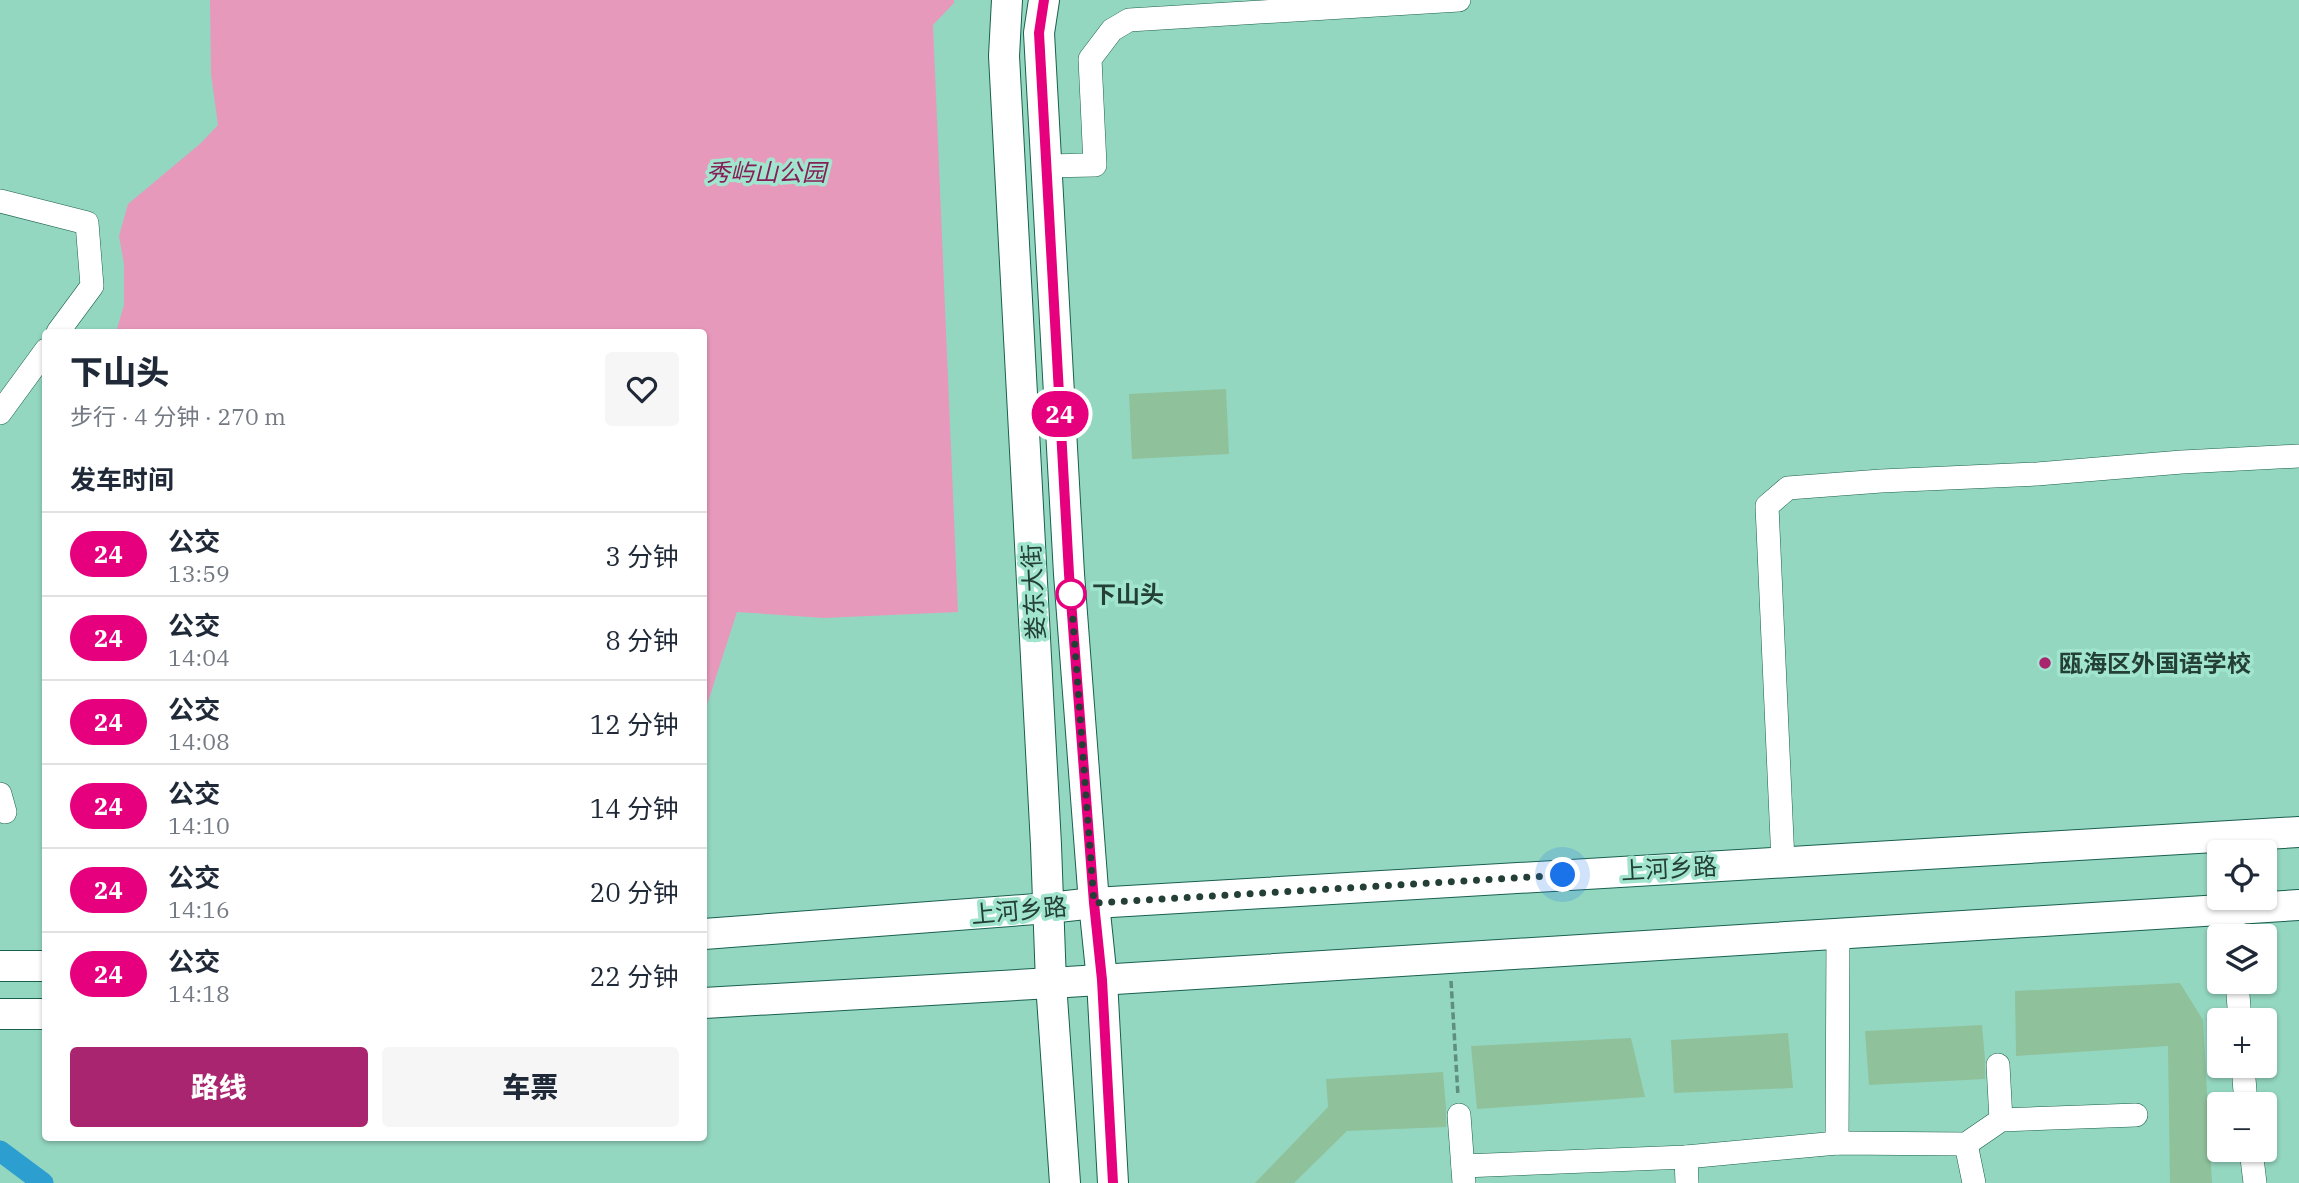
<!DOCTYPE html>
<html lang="zh">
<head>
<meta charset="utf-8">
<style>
	body { margin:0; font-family:"IBM Plex Serif","Noto Sans SC",serif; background:#f6f6f7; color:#1f2937; height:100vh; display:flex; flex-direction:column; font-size:26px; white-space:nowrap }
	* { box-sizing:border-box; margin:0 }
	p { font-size:23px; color:#747a83 }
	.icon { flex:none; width:38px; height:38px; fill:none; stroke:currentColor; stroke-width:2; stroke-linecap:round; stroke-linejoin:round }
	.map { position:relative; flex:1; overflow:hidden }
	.panel { position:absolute; left:42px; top:329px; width:665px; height:812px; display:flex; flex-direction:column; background:#fff; border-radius:7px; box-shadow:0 2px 5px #0004 }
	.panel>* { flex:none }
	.badge { padding:0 14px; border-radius:23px; font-size:24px; line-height:46px }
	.controls { position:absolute; left:2207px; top:840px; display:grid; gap:14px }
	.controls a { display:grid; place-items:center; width:70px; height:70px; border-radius:7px; background:#fff; box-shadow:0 2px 5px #0004; font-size:35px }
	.you { position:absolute; width:35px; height:35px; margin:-18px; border:5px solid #fff; border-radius:50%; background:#1a73e8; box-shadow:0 0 0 10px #1a73e833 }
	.map>.badge { position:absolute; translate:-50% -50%; box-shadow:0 0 0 4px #fff }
	h2 { padding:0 28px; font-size:26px; line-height:63px }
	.round { display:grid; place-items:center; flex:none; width:74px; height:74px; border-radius:7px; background:#f6f6f7 }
	.overview { display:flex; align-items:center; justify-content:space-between; height:119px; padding:0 28px }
	h1 { font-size:33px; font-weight:800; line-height:52px }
	.cta { display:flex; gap:14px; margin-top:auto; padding:14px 28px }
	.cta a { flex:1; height:80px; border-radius:7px; background:#aa256f; color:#fff; font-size:28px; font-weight:800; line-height:80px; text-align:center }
	.cta a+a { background:#f6f6f7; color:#1f2937 }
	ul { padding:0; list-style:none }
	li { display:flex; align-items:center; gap:21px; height:84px; padding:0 28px; border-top:2px solid #e0e1e3 }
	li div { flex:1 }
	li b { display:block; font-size:26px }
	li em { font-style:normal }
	li .badge { min-width:77px; font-weight:700; text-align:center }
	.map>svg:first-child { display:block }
	.green { fill:#e799bc }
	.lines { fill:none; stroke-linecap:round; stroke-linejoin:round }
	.canal { stroke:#2c9fd0; stroke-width:21 }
	.building { fill:#8fc19b }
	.minor-casing { stroke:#19604e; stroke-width:24 }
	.major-casing { stroke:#19604e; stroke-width:32 }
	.path { stroke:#5e8e7e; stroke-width:3.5; stroke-dasharray:7 3.5; stroke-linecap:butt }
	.minor { stroke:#fff; stroke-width:23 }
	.major { stroke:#fff; stroke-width:30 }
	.line-casing { stroke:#fff; stroke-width:16 }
	.line { stroke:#e6007e; stroke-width:10 }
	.walk { stroke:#233f36; stroke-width:7; stroke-dasharray:0 12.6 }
	.stop-dot { fill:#fff; stroke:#e6007e; stroke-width:3.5 }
	.poi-dot { fill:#aa256f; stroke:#a1e5ce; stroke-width:2.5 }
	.labels { text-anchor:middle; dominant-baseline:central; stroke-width:7; stroke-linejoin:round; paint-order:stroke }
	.park-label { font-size:24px; font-style:italic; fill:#851f57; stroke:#a1e5ce }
	.street-label { font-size:24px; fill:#233f36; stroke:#a1e5ce }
	.stop-label { font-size:24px; font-weight:bold; fill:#233f36; stroke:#a1e5ce; text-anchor:start }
	.poi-label { font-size:24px; font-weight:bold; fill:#233f36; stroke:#a1e5ce; text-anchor:start }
</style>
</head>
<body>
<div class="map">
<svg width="2299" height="1183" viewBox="0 0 2299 1183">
	<rect width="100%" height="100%" fill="#94d7c1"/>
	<path class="green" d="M210,0H954V3L933,25L958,612L824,618L737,612L704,714V332H116L124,305V264L119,236L128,204L201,143L218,125L211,74Z"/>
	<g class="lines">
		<path class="canal" d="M0,1151L43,1183"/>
	</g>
	<g class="building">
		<path d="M1226,389L1229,454L1132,459L1129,394Z"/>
		<path d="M2180,983L2203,1020L2212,1183H2170L2168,1046L2016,1056L2015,991Z"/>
		<path d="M1982,1025L1985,1059V1079L1869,1085L1865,1031Z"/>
		<path d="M1788,1033L1793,1088L1674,1093L1671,1040Z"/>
		<path d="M1631,1038L1645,1097L1477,1109L1471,1046Z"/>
		<path d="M1443,1072L1446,1109V1127L1347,1131L1294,1183H1255L1328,1107L1326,1079Z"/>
	</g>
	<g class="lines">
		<defs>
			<g id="minor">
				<path d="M1046,166L1095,165L1090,59L1112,30L1129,20L1459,0"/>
				<path d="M0,201L87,223L92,286L58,332"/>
				<path d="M0,413L46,350"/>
				<path d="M0,794L5,812"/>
				<path d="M1783,862L1767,506L1788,488L1881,481L2037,474L2182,462L2299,456"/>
				<path d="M2232,909L2234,936"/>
				<path d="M2237,982L2240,1020"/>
				<path d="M1998,1065L2001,1120"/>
				<path d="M2243,1066L2246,1104"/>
				<path d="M1459,1115L1464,1183"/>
				<path d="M1837,1143L1838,934"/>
				<path d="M1966,1144L1974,1183"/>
				<path d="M2251,1150L2255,1183"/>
				<path d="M1686,1157L1687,1183"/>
				<path d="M1463,1166L1686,1157L1837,1143L1966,1144L2001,1120L2136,1115"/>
			</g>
			<g id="major">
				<path d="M1007,0L1004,56L1046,845L1051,983L1065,1183"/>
				<path d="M1044,0L1039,33L1069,574L1094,903L1102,980L1113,1183"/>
				<path d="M704,934L1049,908L1094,903L2299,832"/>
				<path d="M0,966H46"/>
				<path d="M704,1003L1051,983L2299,905"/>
				<path d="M0,1014H46"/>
			</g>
		</defs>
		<use href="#minor" class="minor-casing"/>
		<use href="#major" class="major-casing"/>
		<path class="path" d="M1451,981L1458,1096"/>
		<use href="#minor" class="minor"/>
		<use href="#major" class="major"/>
	</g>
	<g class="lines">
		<defs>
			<path id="line" d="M1044,0L1039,33L1069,574L1094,903L1102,980L1113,1183"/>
		</defs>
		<use href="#line" class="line-casing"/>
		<use href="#line" class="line"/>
		<path class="walk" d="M1071,594L1094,903L1563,875"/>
	</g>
	<circle class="stop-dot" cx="1071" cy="594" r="14"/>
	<circle class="poi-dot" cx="2045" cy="663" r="7"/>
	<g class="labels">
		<g class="park-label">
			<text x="766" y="172">秀屿山公园</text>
		</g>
		<g class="street-label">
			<text transform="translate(1033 592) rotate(-93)">娄东大街</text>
			<text transform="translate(1669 868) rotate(-3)">上河乡路</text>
			<text transform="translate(1019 910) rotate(-5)">上河乡路</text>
		</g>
		<g class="stop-label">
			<text x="1092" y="594">下山头</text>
		</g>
		<g class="poi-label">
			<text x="2059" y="663">瓯海区外国语学校</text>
		</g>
	</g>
</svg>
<div class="controls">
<a><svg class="icon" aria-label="locate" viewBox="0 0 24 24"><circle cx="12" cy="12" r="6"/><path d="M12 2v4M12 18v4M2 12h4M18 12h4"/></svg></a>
<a><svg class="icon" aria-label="layers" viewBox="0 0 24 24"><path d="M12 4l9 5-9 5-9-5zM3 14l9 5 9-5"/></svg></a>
<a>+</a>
<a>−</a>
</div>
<div class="you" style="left:1563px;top:875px"></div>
<b class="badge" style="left:1060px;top:414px;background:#e6007e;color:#fff">24</b>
<section class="panel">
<div class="overview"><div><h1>下山头</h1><p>步行 · 4 分钟 · 270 m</p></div><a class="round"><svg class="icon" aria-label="heart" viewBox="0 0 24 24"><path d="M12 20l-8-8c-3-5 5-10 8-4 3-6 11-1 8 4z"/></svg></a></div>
<h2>发车时间</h2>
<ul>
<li><span class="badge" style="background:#e6007e;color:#fff">24</span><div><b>公交</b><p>13:59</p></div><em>3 分钟</em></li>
<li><span class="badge" style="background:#e6007e;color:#fff">24</span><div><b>公交</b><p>14:04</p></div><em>8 分钟</em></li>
<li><span class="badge" style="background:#e6007e;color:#fff">24</span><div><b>公交</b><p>14:08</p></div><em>12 分钟</em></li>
<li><span class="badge" style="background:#e6007e;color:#fff">24</span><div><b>公交</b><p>14:10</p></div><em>14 分钟</em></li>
<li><span class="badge" style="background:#e6007e;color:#fff">24</span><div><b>公交</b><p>14:16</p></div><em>20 分钟</em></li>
<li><span class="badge" style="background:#e6007e;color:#fff">24</span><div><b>公交</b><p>14:18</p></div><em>22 分钟</em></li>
</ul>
<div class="cta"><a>路线</a><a>车票</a></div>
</section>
</div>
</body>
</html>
